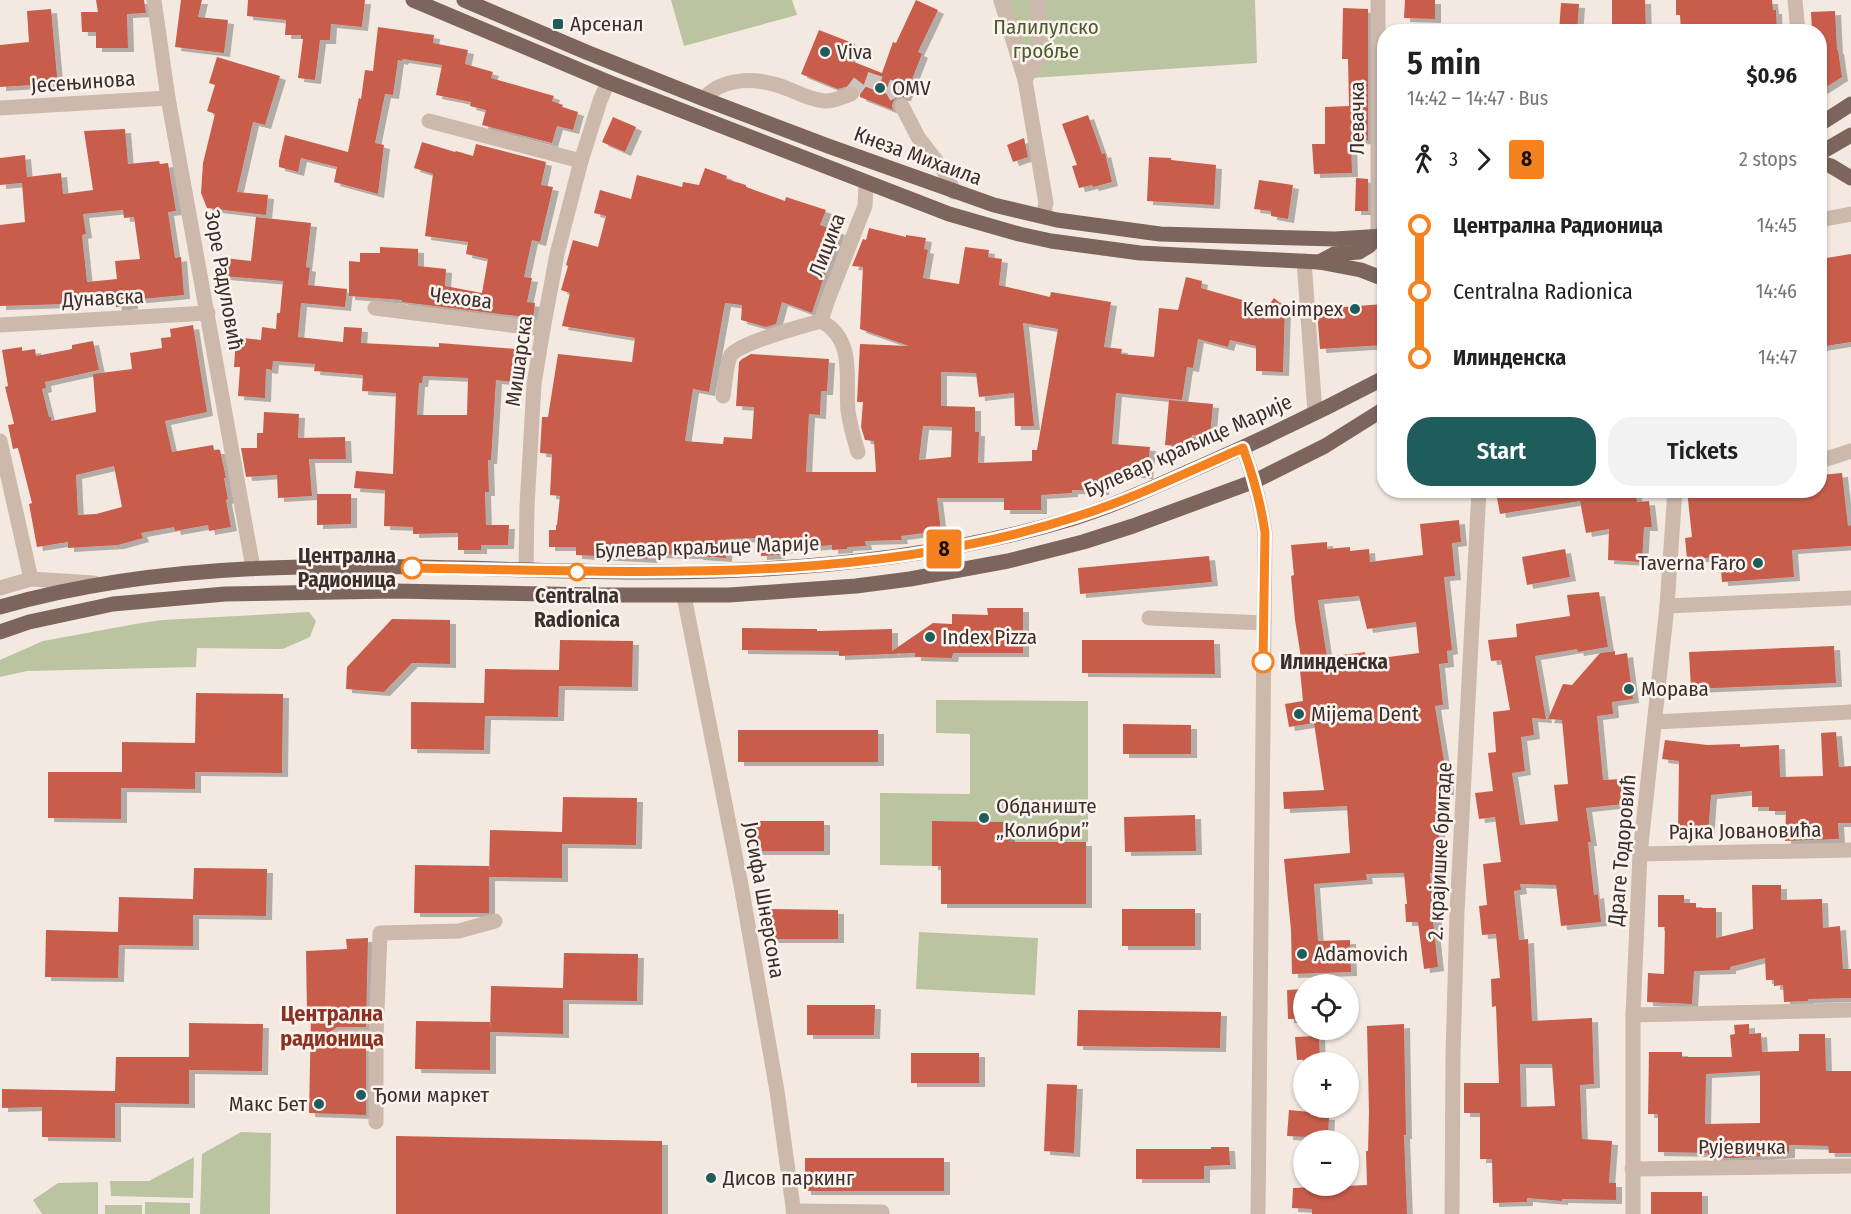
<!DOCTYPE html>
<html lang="en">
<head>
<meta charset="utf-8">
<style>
	body { margin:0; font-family:"Fira Sans Condensed",sans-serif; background:#f2f2f2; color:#202124; height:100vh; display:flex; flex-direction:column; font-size:22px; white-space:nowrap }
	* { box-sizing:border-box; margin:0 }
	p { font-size:20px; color:#757577 }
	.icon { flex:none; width:33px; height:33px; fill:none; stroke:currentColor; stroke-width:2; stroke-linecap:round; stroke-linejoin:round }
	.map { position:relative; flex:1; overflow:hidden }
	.drawer { position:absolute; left:1377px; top:24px; width:450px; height:474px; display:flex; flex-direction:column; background:#fff; border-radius:24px; box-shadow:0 2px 4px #0004 }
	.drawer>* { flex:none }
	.badge { padding:0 12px; border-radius:4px; font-size:21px; line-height:39px }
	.controls { position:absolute; left:1293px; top:974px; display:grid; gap:12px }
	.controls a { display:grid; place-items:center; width:66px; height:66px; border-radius:50%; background:#fff; box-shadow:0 2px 4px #0004; font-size:30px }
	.map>.badge { position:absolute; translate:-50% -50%; box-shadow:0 0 0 3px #fff }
	.legs { display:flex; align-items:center; gap:9px; height:66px; padding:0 30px; font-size:20px }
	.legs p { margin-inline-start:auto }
	.summary { display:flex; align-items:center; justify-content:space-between; height:102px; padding:0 30px }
	h1 { font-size:33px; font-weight:600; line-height:45px }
	.action { display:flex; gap:12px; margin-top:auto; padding:12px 30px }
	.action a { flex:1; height:69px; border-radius:24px; background:#1f5d5c; color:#fff; font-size:24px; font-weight:600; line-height:69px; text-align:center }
	.action a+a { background:#f2f2f2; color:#202124 }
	ul { padding:0 30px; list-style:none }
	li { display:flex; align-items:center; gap:21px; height:66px; font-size:22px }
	li i { display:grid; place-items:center; width:9px; height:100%; margin:0 8px; background:currentColor }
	li i::after { content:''; width:15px; height:15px; margin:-8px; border:4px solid; border-radius:50%; background:#fff }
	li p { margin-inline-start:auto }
	li:first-child i { background:linear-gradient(#0000 50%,currentColor 0) }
	li:last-child i { background:linear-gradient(currentColor 50%,#0000 0) }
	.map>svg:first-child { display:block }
	.green { fill:#bbc4a0 }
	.building { fill:#c85d4b; fill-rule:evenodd; filter:url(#shadow) }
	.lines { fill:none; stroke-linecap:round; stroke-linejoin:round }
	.minor-tunnel { stroke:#cfc4bd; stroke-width:15; stroke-dasharray:15 8; stroke-linecap:butt }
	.minor { stroke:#cdb8ac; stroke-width:15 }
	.major { stroke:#7d645c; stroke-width:15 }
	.line-1-casing { stroke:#fff; stroke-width:14 }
	.line-1 { stroke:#f58220; stroke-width:9 }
	.poi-dot { fill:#1f5d5c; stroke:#fbf3ee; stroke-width:2 }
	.stop-1-dot { fill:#fff; stroke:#f58220; stroke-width:3 }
	.labels { text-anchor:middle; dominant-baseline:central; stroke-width:5; stroke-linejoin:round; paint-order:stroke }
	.poi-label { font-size:21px; fill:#3b2e2b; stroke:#fbf3ee; text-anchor:start }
	.park-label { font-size:21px; fill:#4e592e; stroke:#fbf3ee }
	.street-label { font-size:21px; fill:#3b2e2b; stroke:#fbf3ee }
	.stop-label { font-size:21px; font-weight:bold; fill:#3b2e2b; stroke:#fbf3ee; text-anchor:end }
	.neighbourhood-label { font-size:22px; font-weight:bold; fill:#8b3122; stroke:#fbf3ee }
</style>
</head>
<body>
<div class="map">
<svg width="1851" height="1214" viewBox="0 0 1851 1214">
	<defs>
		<filter id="shadow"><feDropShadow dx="6" dy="4" stdDeviation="0" flood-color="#0004"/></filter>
	</defs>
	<rect width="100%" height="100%" fill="#f4e9e1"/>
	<g class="green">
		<path d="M671,0H792L797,15L684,46Z"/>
		<path d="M993,0H1255L1257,63L1017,79Z"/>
		<path d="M309,612L316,621L310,637L283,649L197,648L196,667L27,671L0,677V660L43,641L141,623L162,620Z"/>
		<path d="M936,700L1088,701V842H1009V822L933,821L932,866L880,865V793L970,794V734L936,733Z"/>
		<path d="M919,932L1038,938L1035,995L916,989Z"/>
		<path d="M241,1132L271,1133L270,1214H200L202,1154Z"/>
		<path d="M194,1157L193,1198L111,1196L110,1181H149Z"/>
		<path d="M98,1182V1214H42L33,1200L58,1183Z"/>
		<path d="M145,1202L190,1203V1214H145Z"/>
		<rect x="105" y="1205" width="37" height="9"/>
	</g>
	<g class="building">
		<path d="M96,0H144L146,13L127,14L128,48H96V32H82L81,12H98Z"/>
		<path d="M181,0H202L198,17L228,20L224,53L175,47Z"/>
		<path d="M248,0H365L362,27L331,24L330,40H320L315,80L298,78L303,39H301V35H285L286,20L247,16Z"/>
		<path d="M916,0L938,10L918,52L922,54L905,97H898L894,100L892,105L893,110L860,97V90L853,85L838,89L801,74L819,30L855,44L849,60L882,73L893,42L896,43Z"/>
		<path d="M1405,0H1435V19L1404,18Z"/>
		<path d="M1612,0H1645L1646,32H1612Z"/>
		<path d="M1676,0H1772L1773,10H1776L1777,32H1740V28L1703,29L1704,32H1681L1680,15H1676Z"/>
		<path d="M1561,3L1579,4L1577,32H1559Z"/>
		<path d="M1343,8L1368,9V140L1351,141L1352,173L1314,174L1312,144H1325V107L1349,106L1348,59H1342Z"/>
		<path d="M51,9L57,77H51V84L0,87V45L29,42L27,11Z"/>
		<path d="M1835,11L1837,50H1838L1842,77L1820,91V32H1812L1811,12Z"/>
		<path d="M378,27L434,35L433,43L468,50L465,64L493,72L491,78L554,96L552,101L563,105L562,107L578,112L573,130L557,126L552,143L482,125L486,110L470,106L471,102L436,95L442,65L403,59L402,61L398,60L393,95L385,94L375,143L384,145L378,194L334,182L337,167L301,158L298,172L279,167V161L285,135L348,152L359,98L361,99L365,70L373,71Z"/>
		<path d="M217,57L280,76L265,125L253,122L237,192L268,195L266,215L207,208L201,193L203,163L215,114L207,111L215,85L209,83Z"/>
		<path d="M1088,115L1102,154L1105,153L1112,182L1093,187L1092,185L1079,188L1072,166L1077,165L1062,124Z"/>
		<path d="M613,117L636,127L625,152L602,142Z"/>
		<path d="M125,129L128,164L159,161L160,164L168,163L176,211L168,212L175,258L181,257L184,295L132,300V305L116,307L115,299L67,304L0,306V225L25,222L22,183L0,185V158L25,155L27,177L61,173L63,194L93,190L84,131ZM123,210L124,218L134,217L140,259L115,261L117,279L87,282L82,235L86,234L83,214Z"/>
		<path d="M1024,138L1028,157L1013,162L1007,145Z"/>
		<path d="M422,142L455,152L456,151L473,156L476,144L546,162L541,185L553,187L540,242L532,240L524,277L532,278L527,302L535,303L533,318L402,302V300L349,296V261L360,262V253H380V247L418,249V266L446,269L445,286L482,293L488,259L466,254L468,242L425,236L433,174L414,168Z"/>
		<path d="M1149,157L1171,158V160L1216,165L1214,205L1147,201Z"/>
		<path d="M705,168L727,176L726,179L746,185V187L785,201L786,197L826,210L820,225L839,231L812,313L782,302L776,324L766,327L741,320L742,305L725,303L709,392L693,389L685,441L723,444L724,437L752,439L754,407L736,406L739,362L742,359L751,354L829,359L827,391H821L820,415L809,414L806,472H876L874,441L865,440L861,427L863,402H857L860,344L909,346L860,329L863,267L852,266L863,239L866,240L869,228L906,237V235L926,238L924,249L928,250L923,278L959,284L965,247L989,250L988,257L1002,259L999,285L1050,297L1051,292L1111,302L1104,347L1122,349L1121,354L1154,357L1159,308L1178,310L1186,277L1202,281L1201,288L1239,299L1268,306L1274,298L1285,307L1283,372L1256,371V346L1230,340L1228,347L1198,339L1193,368L1187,367L1182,400L1116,393L1112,444L1150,447L1147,475L1111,472V478H1104L1103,491L1072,490V493L1041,495V510H1004V498H937L941,531L901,536L902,540L865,541L866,546L847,547V549L832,550V545L779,550V555L761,556L759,538L727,539L726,558L697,556V555L652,554V559L576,555V547H549V530H556V525H557L560,496L550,495L552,454L540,453L542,417H548L558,354L632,362L635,338L562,326L570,293L561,290L568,266L566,265L573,240L598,247L606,216L594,213L600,190L631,199L637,175L682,187L683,182L699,185ZM1023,323L1058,329L1037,450H1032V461L978,463L979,432H975V407L941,406V372L976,373L979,397L1014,393L1015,426H1034ZM923,426L952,427L951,457L919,460Z"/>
		<path d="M1356,178L1368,179V211H1355Z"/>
		<path d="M1259,180L1293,185L1288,219L1271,216V211L1254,209Z"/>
		<path d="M256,217L311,223L306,267L310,268L308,285L347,289L345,307L301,303L298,337L343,342L344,327L362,328L361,343L439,347V343L516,349L513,382L496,380L491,460H488L489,492H485L486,525H509L508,545H481V550H458V533L413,534V527L384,526L385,490L354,488L356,471L393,474L396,393L362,391L363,375L314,371L315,364L273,361L272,370L266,369L265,398L238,396L240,367H234L236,337L261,340L262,327L276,329L277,313H280L283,281L223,276L224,258L251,261ZM423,376L468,378L467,415H417L419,383H422Z"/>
		<path d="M1851,254V342L1820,347V259Z"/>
		<path d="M1384,304V345L1320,349L1317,309Z"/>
		<path d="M193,325L207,412L165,421L172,452L213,445L214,450H220L226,478H224L228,499L226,500L231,527L209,531L208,525L175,531L174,527L141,533L143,538L118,545L68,548V542L37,547L29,504L32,503L18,448L13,449L8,425L14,424L5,387L8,386L2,350L22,347V351L35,349L36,356L72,349V345L93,341L99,370L45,382L46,388L42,389L49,417H51V421L96,412L93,374L132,369L130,353L162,348L161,338L171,337L170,329ZM114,466L122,507L96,514L78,515L76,475Z"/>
		<path d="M1169,400L1213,404L1210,436L1192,435L1190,447L1165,445Z"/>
		<path d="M264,412L299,414L298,438L345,437L346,459H309L312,496L278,498L277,475L246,477L241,448H257V433H263Z"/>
		<path d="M1842,473L1848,526L1851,525V546L1792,550L1794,577L1722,582L1720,557L1687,559L1685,538L1692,537L1687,490H1820V475Z"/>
		<path d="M1504,490H1635L1637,502L1649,501L1652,527H1644L1642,562L1608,560L1609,529L1586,533L1580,501L1500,514L1496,492Z"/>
		<path d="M317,494H351V524L317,525Z"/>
		<path d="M1459,520L1461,542L1452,543L1455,576L1444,577L1452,650L1447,651L1448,663L1439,664L1443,705L1435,706L1444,761H1446L1448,791H1436L1442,873H1430L1433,904H1435L1436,921H1433L1438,967L1424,969L1418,922H1406L1405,904H1407L1404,873L1366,874L1367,880L1314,884L1318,941L1350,940L1351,972L1292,974L1291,930L1284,859L1350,853L1347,806L1284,809L1283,792L1324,790L1314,723L1289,727L1285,704L1303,701L1300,670H1303L1295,620L1291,576L1294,575L1291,545L1327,542V549L1350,547V551L1369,549L1370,562L1423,555L1420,524ZM1359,596L1367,629L1416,622L1419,653L1366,660L1365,652L1327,657L1318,600Z"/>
		<path d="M1565,549L1570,577L1527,585L1522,557Z"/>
		<path d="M1209,556L1212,582L1080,594L1078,568Z"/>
		<path d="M1599,592L1608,647L1578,652L1577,649L1535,656L1546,719L1532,718L1534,735L1521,737L1525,771L1512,773L1520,825L1558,821L1554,785L1568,784L1562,720L1548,719L1563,684L1572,685L1600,653L1615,651V655L1627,653L1633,699L1612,702L1613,714L1597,716L1603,780L1622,779L1624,804L1586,808L1591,842H1588L1594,895L1598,894L1601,922L1561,926L1556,885L1520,884L1521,890L1514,891L1519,940L1528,939L1532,1021L1592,1018L1594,1084L1580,1085L1582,1139L1612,1141L1609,1183H1616V1200L1562,1199V1201L1527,1198V1202L1493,1203L1492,1159H1480V1113H1464V1083H1499L1496,1006L1492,1007L1491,979L1500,978L1496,934L1482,935L1479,906L1487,905L1483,864L1501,862L1495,817L1479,819L1475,793L1493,791L1488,753L1496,752L1493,712L1510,710L1501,660L1491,661L1488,640L1517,637L1516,624L1570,616L1567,595ZM1520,1064H1552L1555,1106L1521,1107Z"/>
		<path d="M987,608H1023V653H953L952,658L915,657V653L839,656V651L742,650V628L809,629H817V631L892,629V651L933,623L952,624V614L988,615Z"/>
		<path d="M392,619L450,620V664L412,663L384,692L346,689L347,667Z"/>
		<path d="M560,640L633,641L632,687L559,686L558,717L485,716L484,750L411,749V702L484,703L485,669L559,670Z"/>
		<path d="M1082,640H1214L1215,674L1082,673Z"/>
		<path d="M1834,646L1836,683L1691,689L1689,652Z"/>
		<path d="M196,693L283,694L282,773L195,772V789L121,788V819L48,818V772H122V742L195,743Z"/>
		<path d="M1123,724L1191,725V754H1123Z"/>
		<rect x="738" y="730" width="140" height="32"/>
		<path d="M1836,732L1839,767L1851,766V823H1838L1839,839L1785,841L1786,811H1769V807H1752V791L1711,795L1708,835L1678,833L1679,761L1662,759L1665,740L1707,745L1740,744V747L1779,745L1780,777L1823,776L1821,733Z"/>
		<path d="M563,797L637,798L636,845L562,844V878L489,877L490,830L562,832Z"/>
		<path d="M1195,815L1196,851L1125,852L1124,817Z"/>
		<rect x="756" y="821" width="68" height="30"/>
		<path d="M932,821L1009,822V842H1086V904H941V866H932Z"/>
		<path d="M415,865L489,866V913H414Z"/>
		<path d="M194,868L267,869L266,916L193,915V946L119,945L118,978L45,977L46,930L118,932L119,897L193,899Z"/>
		<path d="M1752,885H1781V900L1822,899L1823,928L1840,926L1843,969H1851V998L1808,999V1001L1784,1002L1783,985L1774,986V980H1766L1765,958L1730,967V970L1694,971L1692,1004L1647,1002L1648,973L1664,974L1665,927H1658V895H1684V903H1696V908H1716V938L1753,929Z"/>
		<path d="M770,909L838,910V939H770Z"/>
		<rect x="1122" y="909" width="73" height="37"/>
		<path d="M368,938L366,1027H337L330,1032L328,1036L329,1041L334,1046L366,1047V1115L309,1113L311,1013H307L306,951L347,949L346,939Z"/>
		<path d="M564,953L638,954L637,1001L563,1000V989V1034L490,1032L491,986L563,988Z"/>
		<path d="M1304,989V1019H1288L1287,990Z"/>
		<path d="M807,1005H875L874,1035H807Z"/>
		<path d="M1078,1010L1221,1012L1220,1048L1077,1046Z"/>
		<path d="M416,1021L490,1022V1070L415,1069Z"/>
		<path d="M189,1023L263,1024L262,1071L189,1070V1104L115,1103V1138L42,1137V1107L2,1108V1089L115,1091L116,1057H189Z"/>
		<path d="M1404,1024L1406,1135H1404L1407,1214H1312V1209L1292,1208L1293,1188L1367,1185L1366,1151H1368L1369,1112L1367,1026Z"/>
		<path d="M1749,1024V1034L1761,1033L1762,1052L1799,1051V1034H1825L1826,1071H1851V1153H1829L1828,1146L1789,1145V1154L1738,1158H1708V1153L1658,1152V1114H1648L1649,1052H1682V1057H1732L1730,1035L1735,1034L1734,1025ZM1760,1071V1123L1705,1124L1706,1074Z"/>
		<path d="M1319,1036L1320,1059L1297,1060L1295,1037Z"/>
		<rect x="911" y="1053" width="68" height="30"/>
		<path d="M1047,1084L1077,1085L1074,1153L1044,1151Z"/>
		<path d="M1289,1110L1310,1112L1311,1115L1329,1116L1328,1138L1287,1136Z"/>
		<path d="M396,1136L662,1141V1214H396Z"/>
		<path d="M1211,1147H1229L1230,1165L1204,1166V1179H1136V1149H1211Z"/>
		<rect x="805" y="1158" width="139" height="33"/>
		<rect x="1651" y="1192" width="51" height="22"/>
	</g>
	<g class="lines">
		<path class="minor-tunnel" d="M851,94L863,78L892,88L902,106"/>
		<g class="minor">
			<path d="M154,0L168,98L253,568"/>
			<path d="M1002,0L1025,80L1046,203L1043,216"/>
			<path d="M1378,0V236"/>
			<path d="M1795,0L1798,32"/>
			<path d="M1025,80L1040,53L1038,0"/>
			<path d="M704,99C718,80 748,78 769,83C788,86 804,99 824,101C833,102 842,97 851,94"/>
			<path d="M902,106L918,137L944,171L954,192"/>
			<path d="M0,108L168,98"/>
			<path d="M429,121L581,161"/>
			<path d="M1820,220L1851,214"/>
			<path d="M1304,261L1315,413"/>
			<path d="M375,308L543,329"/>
			<path d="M821,321C856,340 845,377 848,411C850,425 854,439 858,452"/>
			<path d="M0,325L208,313"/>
			<path d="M723,396C725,386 726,363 731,355C737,344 806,325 821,321L827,302L865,206L866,182"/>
			<path d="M0,441L31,579L94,583"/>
			<path d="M1243,448C1253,476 1261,503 1265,533L1258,1214"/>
			<path d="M1820,461L1851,451"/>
			<path d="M526,570L527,507L534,384L543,329L557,254L581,161L600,101L608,82"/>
			<path d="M0,588L31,579"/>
			<path d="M684,596L741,885L777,1091L794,1214"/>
			<path d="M1667,606L1851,598"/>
			<path d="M1149,618L1264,623"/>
			<path d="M1655,722L1851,712"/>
			<path d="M1640,854L1851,850"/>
			<path d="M1633,1015L1851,1010"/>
			<path d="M338,1037H376"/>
			<path d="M376,1122V1037L380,933L459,931L495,921"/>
			<path d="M1632,1169L1851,1166"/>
			<path d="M793,1211L882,1212"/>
			<path d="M1452,1214L1453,1055L1457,912L1479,490"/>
			<path d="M1633,1214V1015L1640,854L1667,606L1675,490"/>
		</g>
		<g class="major">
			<path d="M413,0L608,82L949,214L1019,234L1051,241L1140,253L1319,262L1361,270L1384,279"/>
			<path d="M464,0L586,52L704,99L828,146L994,205L1057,220L1160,234L1335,239L1384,236"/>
			<path d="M1820,124L1851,104"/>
			<path d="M1820,153L1851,135"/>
			<path d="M1820,163L1831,166L1851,178"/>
			<path d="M1319,262L1334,254L1359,252L1369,246L1378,236"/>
			<path d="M0,607C213,546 436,572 654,572C794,572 937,559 1071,519C1117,505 1160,484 1204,465C1265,438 1325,409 1384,378"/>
			<path d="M0,632L29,622L113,604L225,594L393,591L595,595H729L856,586L910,579L1008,561L1083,542L1133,526L1255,481L1325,446L1384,409"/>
		</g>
	</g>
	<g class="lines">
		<defs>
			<path id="line-1" d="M412,568C633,571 861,586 1075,517C1133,499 1187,472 1243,448C1253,476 1261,503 1265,533L1263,662"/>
		</defs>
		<use href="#line-1" class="line-1-casing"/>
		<use href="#line-1" class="line-1"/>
	</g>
	<g class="poi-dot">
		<rect x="552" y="18" width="12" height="12" rx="3"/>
		<circle cx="825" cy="52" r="6"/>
		<circle cx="880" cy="88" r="6"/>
		<circle cx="1355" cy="309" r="6"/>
		<circle cx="1758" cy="563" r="6"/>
		<circle cx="930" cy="637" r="6"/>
		<circle cx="1629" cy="689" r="6"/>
		<circle cx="1299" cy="714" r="6"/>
		<circle cx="984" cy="818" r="6"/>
		<circle cx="1302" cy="954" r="6"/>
		<circle cx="361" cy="1095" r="6"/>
		<circle cx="319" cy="1104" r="6"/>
		<circle cx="711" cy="1178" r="6"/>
	</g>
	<g class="stop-1-dot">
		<circle cx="412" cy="568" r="10"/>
		<circle cx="577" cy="572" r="8"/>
		<circle cx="1263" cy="662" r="10"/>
	</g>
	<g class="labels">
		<g class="poi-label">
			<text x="570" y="24">Арсенал</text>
			<text x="837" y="52">Viva</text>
			<text x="892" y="88">OMV</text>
			<text x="1343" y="309" text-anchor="end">Kemoimpex</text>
			<text x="1746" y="563" text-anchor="end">Taverna Faro</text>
			<text x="942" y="637">Index Pizza</text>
			<text x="1641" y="689">Морава</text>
			<text x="1311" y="714">Mijema Dent</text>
			<text x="996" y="806">Обданиште<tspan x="996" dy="24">„Колибри”</tspan></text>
			<text x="1314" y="954">Adamovich</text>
			<text x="373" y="1095">Ђоми маркет</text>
			<text x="307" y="1104" text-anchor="end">Макс Бет</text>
			<text x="723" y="1178">Дисов паркинг</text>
		</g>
		<g class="park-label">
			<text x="1046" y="27">Палилулско<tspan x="1046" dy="24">гробље</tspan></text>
		</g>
		<g class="street-label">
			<text transform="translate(83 82) rotate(-4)">Јесењинова</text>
			<text transform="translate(1357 118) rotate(-90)">Левачка</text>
			<text transform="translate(918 156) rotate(20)">Кнеза Михаила</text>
			<text transform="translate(827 245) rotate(-69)">Лицика</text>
			<text transform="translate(224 280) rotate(80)">Зоре Радуловић</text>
			<text transform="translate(103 298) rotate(-3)">Дунавска</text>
			<text transform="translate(461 298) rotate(7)">Чехова</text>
			<text transform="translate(519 361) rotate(-82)">Мишарска</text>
			<text transform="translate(1188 446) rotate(-24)">Булевар краљице Марије</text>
			<text transform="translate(707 547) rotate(-2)">Булевар краљице Марије</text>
			<text transform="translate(1745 831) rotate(-1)">Рајка Јовановића</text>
			<text transform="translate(1622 850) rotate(-85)">Драге Тодоровић</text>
			<text transform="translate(1440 851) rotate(-87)">2. крајишке бригаде</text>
			<text transform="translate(764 900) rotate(80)">Јосифа Шнерсона</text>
			<text x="1742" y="1147">Рујевичка</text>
		</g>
		<g class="stop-label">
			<text x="396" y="556">Централна<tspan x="396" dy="24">Радионица</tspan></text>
			<text x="577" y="596" text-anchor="middle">Centralna<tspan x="577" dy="24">Radionica</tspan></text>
			<text x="1280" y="662" text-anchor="start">Илинденска</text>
		</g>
		<g class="neighbourhood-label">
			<text x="332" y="1013">Централна<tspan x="332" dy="25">радионица</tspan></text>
		</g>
	</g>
</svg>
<div class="controls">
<a><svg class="icon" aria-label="locate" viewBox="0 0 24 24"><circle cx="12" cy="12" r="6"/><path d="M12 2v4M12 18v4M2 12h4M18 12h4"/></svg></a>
<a>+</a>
<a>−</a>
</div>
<b class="badge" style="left:944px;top:549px;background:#f58220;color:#111">8</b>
<section class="drawer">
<div class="summary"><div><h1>5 min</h1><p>14:42 – 14:47 · Bus</p></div><b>$0.96</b></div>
<div class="legs"><svg class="icon" aria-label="walk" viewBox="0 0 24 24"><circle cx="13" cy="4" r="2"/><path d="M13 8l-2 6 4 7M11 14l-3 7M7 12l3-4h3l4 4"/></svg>3<svg class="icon" aria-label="forward" viewBox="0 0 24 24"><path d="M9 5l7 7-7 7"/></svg><b class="badge" style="background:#f58220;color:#111">8</b><p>2 stops</p></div>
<ul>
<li><i style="color:#f58220"></i><b>Централна Радионица</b><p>14:45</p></li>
<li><i style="color:#f58220"></i><span>Centralna Radionica</span><p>14:46</p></li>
<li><i style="color:#f58220"></i><b>Илинденска</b><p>14:47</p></li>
</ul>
<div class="action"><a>Start</a><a>Tickets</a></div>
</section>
</div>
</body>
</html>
